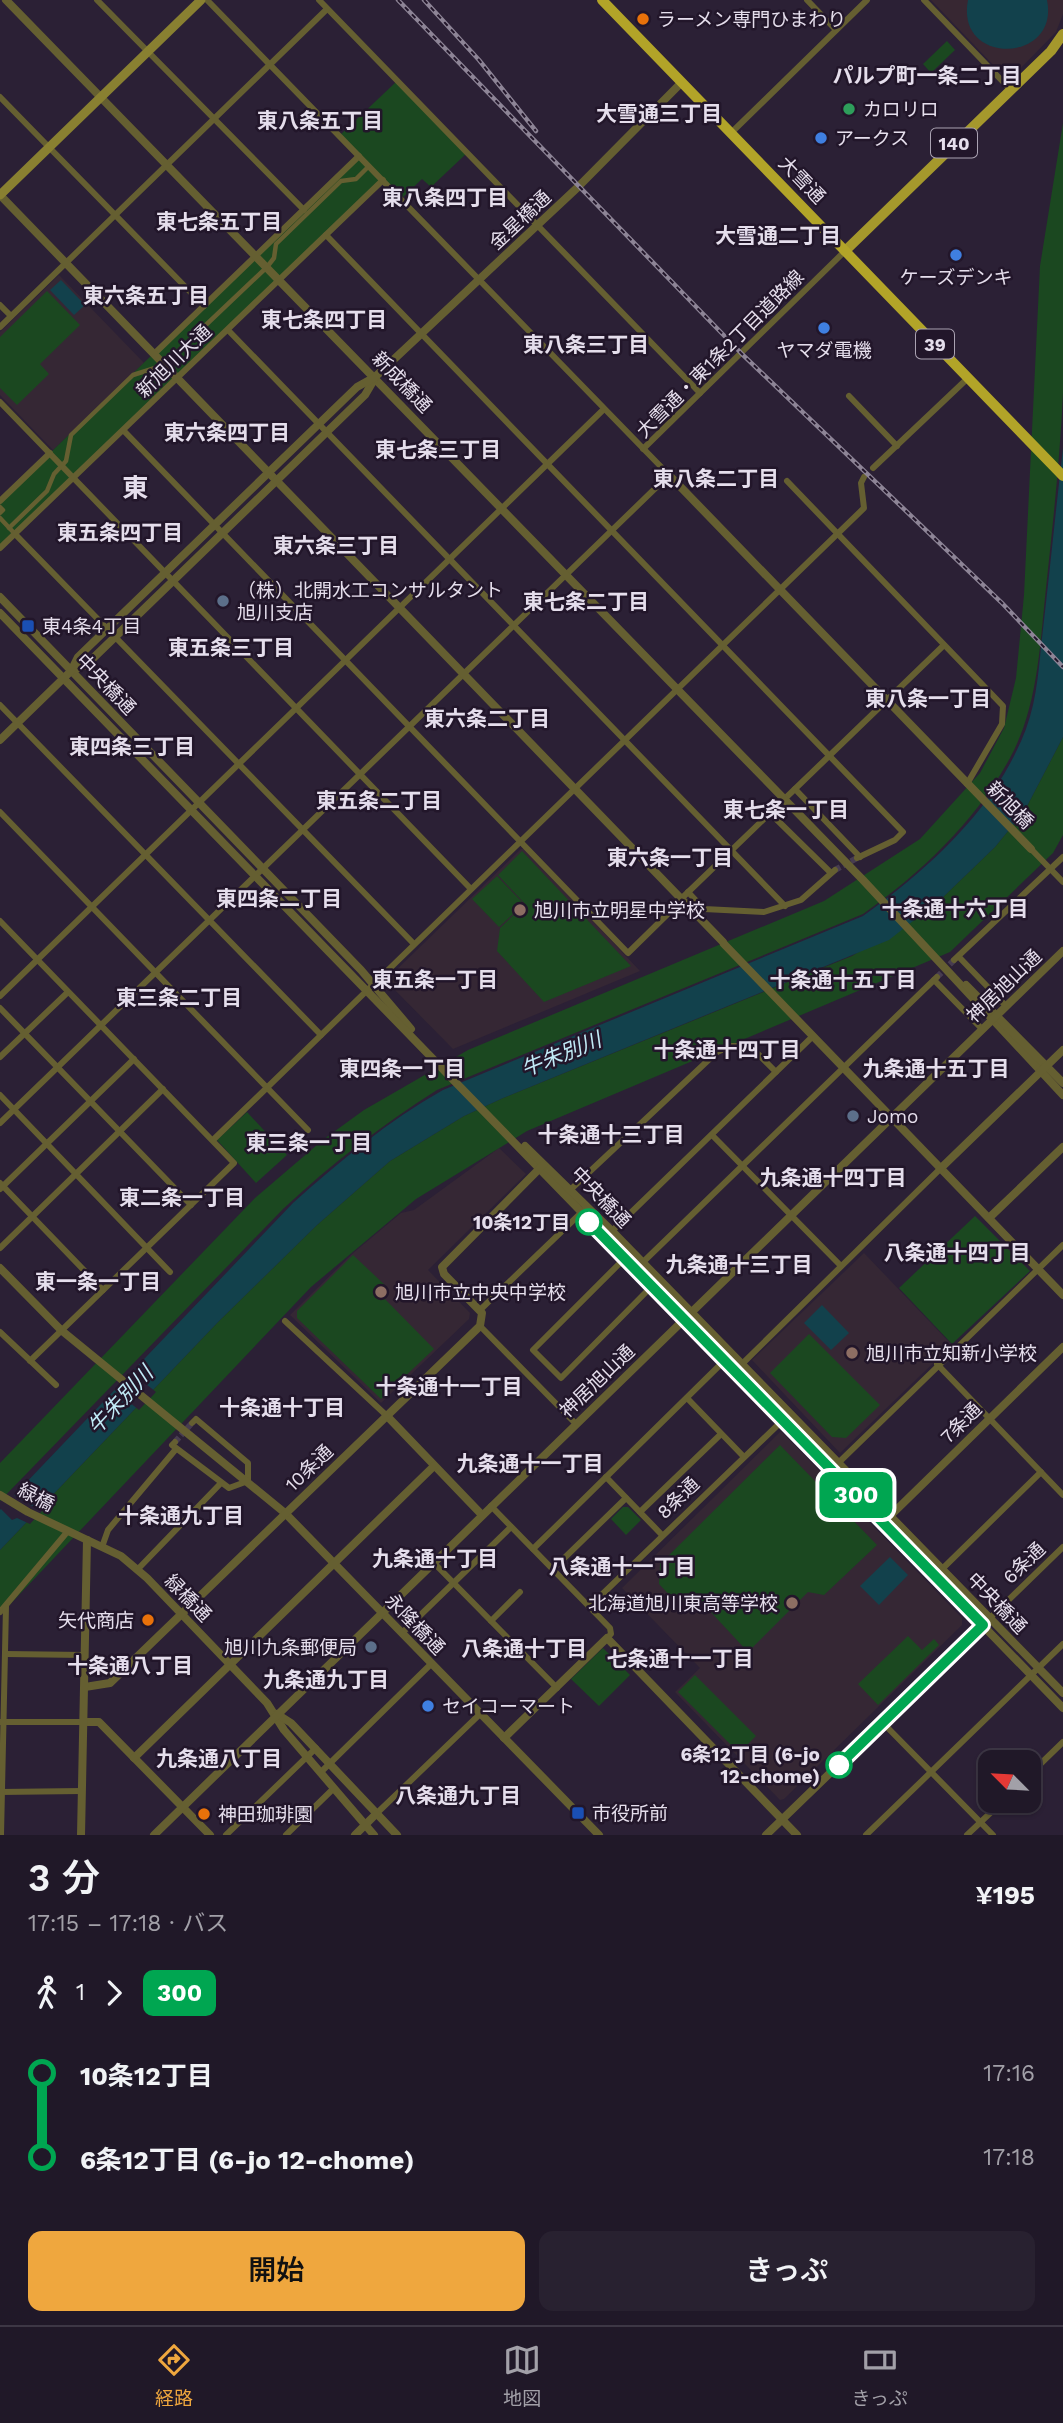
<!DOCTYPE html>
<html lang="ja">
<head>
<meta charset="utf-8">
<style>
	body { margin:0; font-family:"Work Sans","Noto Sans JP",sans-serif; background:#282130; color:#f1f3f6; height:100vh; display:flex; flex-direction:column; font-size:26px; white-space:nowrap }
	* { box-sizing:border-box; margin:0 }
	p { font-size:23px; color:#a2a0a8 }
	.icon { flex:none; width:38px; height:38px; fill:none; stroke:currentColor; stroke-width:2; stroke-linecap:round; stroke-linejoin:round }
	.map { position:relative; height:1835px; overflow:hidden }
	.drawer { display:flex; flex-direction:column; background:#201828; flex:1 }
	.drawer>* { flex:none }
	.badge { padding:0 14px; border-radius:10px; font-size:24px; line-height:46px }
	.needle { width:46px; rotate:294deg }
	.tools { position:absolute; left:978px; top:1750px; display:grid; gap:14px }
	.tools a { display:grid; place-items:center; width:63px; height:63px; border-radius:14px; background:#201828; box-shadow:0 2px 5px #0004,0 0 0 2px #3d3745; font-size:35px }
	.map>.badge { position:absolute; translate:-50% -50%; box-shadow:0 0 0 4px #fff }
	.legs { display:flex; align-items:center; gap:10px; height:77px; padding:0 28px; font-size:23px }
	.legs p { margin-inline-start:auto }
	.summary { display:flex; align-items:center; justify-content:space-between; height:119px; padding:0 28px }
	h1 { font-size:38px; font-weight:600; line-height:52px }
	.primary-button { display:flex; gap:14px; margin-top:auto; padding:14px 28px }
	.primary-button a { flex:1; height:80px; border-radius:14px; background:#efa73e; color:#111; font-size:28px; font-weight:600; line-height:80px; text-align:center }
	.primary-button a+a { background:#282130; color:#f1f3f6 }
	ul { padding:0 28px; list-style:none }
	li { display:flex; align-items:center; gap:24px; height:84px; font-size:26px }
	li i { display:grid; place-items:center; width:10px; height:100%; margin:0 9px; background:currentColor }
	li i::after { content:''; width:18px; height:18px; margin:-9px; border:5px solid; border-radius:50%; background:#201828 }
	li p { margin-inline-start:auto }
	li:first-child i { background:linear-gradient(#0000 50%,currentColor 0) }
	li:last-child i { background:linear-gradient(currentColor 50%,#0000 0) }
	.tab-bar { display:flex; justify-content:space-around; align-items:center; height:98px; border-top:2px solid #3d3745; background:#201828; font-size:19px; color:#a2a0a8 }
	.tab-bar a { display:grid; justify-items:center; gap:4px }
	.tab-bar .on { color:#efa73e }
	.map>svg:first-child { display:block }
	.industrial { fill:#372732 }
	.education { fill:#352734 }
	.green { fill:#1b4820 }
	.water { fill:#12414c }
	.pier { fill:#2b2035 }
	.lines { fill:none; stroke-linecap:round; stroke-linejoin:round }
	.minor-tunnel { stroke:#473c50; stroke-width:6; stroke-dasharray:6 3; stroke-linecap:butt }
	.pedestrian { stroke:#655f31; stroke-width:4.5 }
	.minor { stroke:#655f31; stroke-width:6 }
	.tertiary { stroke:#655f31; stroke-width:8 }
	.secondary { stroke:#898031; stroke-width:9 }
	.primary { stroke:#a5982c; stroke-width:10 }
	.trunk { stroke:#b2a428; stroke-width:10 }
	.rail-casing { stroke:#8d8496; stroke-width:4.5 }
	.rail { stroke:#22162a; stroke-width:2; stroke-dasharray:5; stroke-linecap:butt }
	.line-1-casing { stroke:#fff; stroke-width:16 }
	.line-1 { stroke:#00a651; stroke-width:10 }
	.food-dot { fill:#e8710a; stroke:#22162a; stroke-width:2.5 }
	.leisure-dot { fill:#2e9e5b; stroke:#22162a; stroke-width:2.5 }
	.shop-dot { fill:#3f7fe0; stroke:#22162a; stroke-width:2.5 }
	.service-dot { fill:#5c6f8a; stroke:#22162a; stroke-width:2.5 }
	.transit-dot { fill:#1a4fb4; stroke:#22162a; stroke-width:2.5 }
	.education-dot { fill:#8d6e63; stroke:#22162a; stroke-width:2.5 }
	.stop-1-dot { fill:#fff; stroke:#00a651; stroke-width:3.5 }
	.labels { text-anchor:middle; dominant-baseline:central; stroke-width:5; stroke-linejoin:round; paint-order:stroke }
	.shield { fill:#22162a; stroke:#aaa2b2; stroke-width:2 }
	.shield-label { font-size:18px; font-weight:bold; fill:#e5deec }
	.poi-label { font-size:19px; fill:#e5deec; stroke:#22162a; text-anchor:start }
	.street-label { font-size:19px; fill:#e5deec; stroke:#22162a }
	.stop-label { font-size:19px; font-weight:bold; fill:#e5deec; stroke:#22162a; text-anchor:end }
	.neighbourhood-label { font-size:21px; font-weight:bold; fill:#e5deec; stroke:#22162a }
	.water-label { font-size:21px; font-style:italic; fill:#c1ebf7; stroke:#22162a }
	.district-label { font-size:26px; font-weight:bold; fill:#e5deec; stroke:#22162a }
</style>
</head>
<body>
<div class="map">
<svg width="1063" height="1835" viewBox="0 0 1063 1835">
	<rect width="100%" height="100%" fill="#2b2035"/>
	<path class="industrial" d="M931,0H1063V14L1056,32L1016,73L999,71Z"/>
	<g class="education">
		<path d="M59,275L144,363L53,450L0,395V332Z"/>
		<path d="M521,849H525L640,971L453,1049L390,985V976Z"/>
		<path d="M499,1148L526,1174L428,1270L470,1313L469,1319L381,1403L290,1315L352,1254L401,1213L414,1210Z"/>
		<path d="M864,1253L952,1345L840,1453L752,1360Z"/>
		<path d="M781,1431L962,1618V1625L784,1799L780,1800L675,1692L700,1668L622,1588Z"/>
	</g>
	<g class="green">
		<path d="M947,41L955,50L931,73L923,64Z"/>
		<path d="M397,81L467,153L431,187L422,179L401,199L384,180L0,550V501L359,156L339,136Z"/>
		<path d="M1063,123C1063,213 1063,304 1063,393C1060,458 1053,523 1046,588C1040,644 1038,707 1010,758C975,822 922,872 863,914L437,1090C382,1125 331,1164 283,1209L0,1501V1463L255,1198L324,1139L364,1110L468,1050L824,901L920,839L980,773L1004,728L1016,678L1024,595L1040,266Z"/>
		<path d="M47,291L80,325L40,364L49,374L17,405L0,388V337Z"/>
		<path d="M1063,737V835L1053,853L950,952L527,1131L416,1199L311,1287L0,1615V1550L218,1322L317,1225L390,1161L464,1116L503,1098L852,956L919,915L941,899L995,847L1025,810Z"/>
		<path d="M522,851L631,966L544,1002L497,951L500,928L525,904L498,875Z"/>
		<path d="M497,876L524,904L499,927L472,899Z"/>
		<path d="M247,1112L287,1155L256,1183L217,1140Z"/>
		<path d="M975,1216L1030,1271L952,1344L899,1288Z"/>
		<path d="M353,1255L387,1287L380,1294L434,1349L381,1399L297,1318V1311Z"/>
		<path d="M809,1334L880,1405L846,1438L832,1437L770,1373Z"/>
		<path d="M780,1445L877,1545L824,1595L808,1592L748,1652L693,1593L679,1605L659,1584L660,1564Z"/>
		<path d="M623,1507H628L641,1520L626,1535L611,1519Z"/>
		<path d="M908,1636L922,1650L934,1639L939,1645L878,1705L858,1684Z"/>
		<path d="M603,1648L630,1675L599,1706L571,1679Z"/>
		<path d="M695,1675L756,1736L739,1753L678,1692Z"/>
	</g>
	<g class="water">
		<path d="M968,0H1047C1060,64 955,66 968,0Z"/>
		<path d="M61,280L85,305L74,315L50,290Z"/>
		<path d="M1063,448V737L1025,810L995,847L941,899L889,940L503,1098L464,1116L390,1161L317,1225L218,1322L0,1550V1510L293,1203C340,1161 388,1121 443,1090L863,916C930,868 996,808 1026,729C1038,697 1039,662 1043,629C1050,569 1056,508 1063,448Z"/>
		<path d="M822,1305L849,1333L831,1350L804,1323Z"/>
		<path d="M890,1557L908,1575L879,1605L860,1586Z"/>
	</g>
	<g class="pier">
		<path d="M129,1370L140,1378H145L146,1384L156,1392L139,1410L129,1402H123V1397L112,1388Z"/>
		<path d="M11,1493L23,1501L27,1499L30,1505L43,1510L30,1524L17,1518L12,1520L0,1508Z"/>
	</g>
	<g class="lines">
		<g class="minor-tunnel">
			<path d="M835,870L857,858"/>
			<path d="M937,977L954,960"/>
			<path d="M175,1442L192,1423"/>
		</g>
		<g class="pedestrian">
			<path d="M170,359L267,267L274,258L276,244L341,181L356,179L369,166"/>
			<path d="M0,507L3,510L0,513"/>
			<path d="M0,518L15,534"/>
			<path d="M9,528L47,491L54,474L66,461L71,435L133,375L155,368"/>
		</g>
		<g class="minor">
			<path d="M97,0L304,210"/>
			<path d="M319,0L700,393"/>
			<path d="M807,0L836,30"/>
			<path d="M924,0L1010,89"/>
			<path d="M0,97L204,306"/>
			<path d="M731,133L867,0"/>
			<path d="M326,235L903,832L895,840L857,858"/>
			<path d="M0,305L11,316"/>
			<path d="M0,327L327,9"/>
			<path d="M228,330L785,906"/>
			<path d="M154,354L359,156"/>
			<path d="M849,396L897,446"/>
			<path d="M0,402L470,888"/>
			<path d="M124,431L628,953L682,900"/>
			<path d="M643,449L845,251"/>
			<path d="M873,468L968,378"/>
			<path d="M787,481L1003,706L1002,724L967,784"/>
			<path d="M0,501L50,453"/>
			<path d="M15,534L413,943"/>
			<path d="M0,548L383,180"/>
			<path d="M0,705L321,1035"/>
			<path d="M795,789L860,857"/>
			<path d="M0,812L308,1130"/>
			<path d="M770,813L830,872"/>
			<path d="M1031,849L1063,882"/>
			<path d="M688,892L704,909L764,912L801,900L835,870"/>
			<path d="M681,899L944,645"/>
			<path d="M0,921L234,1163L30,1361"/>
			<path d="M959,957L1006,1006"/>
			<path d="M954,960L1063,857"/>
			<path d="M934,980L982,1029"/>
			<path d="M0,996L604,409"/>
			<path d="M0,1008L191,1205"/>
			<path d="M0,1057L68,992"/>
			<path d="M0,1095L170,1272"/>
			<path d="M0,1123L669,475L207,0"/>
			<path d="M712,1135L841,1266"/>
			<path d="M213,1140L864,508L861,483L864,477"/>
			<path d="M0,1183L103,1290"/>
			<path d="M0,1189L134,1059"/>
			<path d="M568,1192L717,1052L732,1046H750L776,1072"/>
			<path d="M612,1231L812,1037"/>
			<path d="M0,1248L163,1089"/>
			<path d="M625,1258L533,1350L561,1378L652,1286"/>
			<path d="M639,1266L937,977"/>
			<path d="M480,1310L584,1210"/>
			<path d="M285,1321L387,1416"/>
			<path d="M480,1326L576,1424"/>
			<path d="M0,1332L56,1385"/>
			<path d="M937,1364L1063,1495"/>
			<path d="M741,1365L940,1169"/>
			<path d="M687,1398L744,1457"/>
			<path d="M175,1442L172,1445L229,1488L248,1481V1463L196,1419L192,1423"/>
			<path d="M831,1470L1063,1245"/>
			<path d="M606,1477L662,1535"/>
			<path d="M491,1506L610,1628L611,1634L607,1638"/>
			<path d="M640,1512L721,1434"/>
			<path d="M102,1547L108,1530L176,1449"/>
			<path d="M533,1549L726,1359"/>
			<path d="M433,1562L557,1688"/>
			<path d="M138,1569L221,1483"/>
			<path d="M553,1569L626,1498"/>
			<path d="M935,1576L1041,1472"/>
			<path d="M589,1607L784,1419"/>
			<path d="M0,1612L68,1531"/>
			<path d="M990,1618L1063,1547"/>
			<path d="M491,1621L520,1592"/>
			<path d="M402,1633L511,1527"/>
			<path d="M5,1654L85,1655"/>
			<path d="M1,1722H83"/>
			<path d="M882,1722L993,1835"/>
			<path d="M321,1772L432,1663"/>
			<path d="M1029,1775L1063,1742"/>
			<path d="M0,1792L82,1791"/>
			<path d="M376,1814L480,1714"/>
			<path d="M1,1835L6,1606"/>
			<path d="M226,1835L316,1748"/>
			<path d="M286,1835L333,1789"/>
			<path d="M866,1835L1063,1644"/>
			<path d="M967,1835L1003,1801"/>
		</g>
		<g class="tertiary">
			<path d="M6,0L863,880L1063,1095"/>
			<path d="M0,195L723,942"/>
			<path d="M669,475L1031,849"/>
			<path d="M0,597L361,970L411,1029"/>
			<path d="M0,613L1063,1708"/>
			<path d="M71,671L86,665L115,637L365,395L375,378"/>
			<path d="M0,740L71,671L78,657L357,387L375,377L578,187L682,82"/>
			<path d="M724,944L1063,1295"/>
			<path d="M966,985L1063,1083"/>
			<path d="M525,1146L612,1231L1063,1693"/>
			<path d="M940,1169L1063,1050"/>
			<path d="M989,1218L1063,1147"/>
			<path d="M0,1268L61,1330L285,1513L599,1835"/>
			<path d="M387,1416L482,1515"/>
			<path d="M0,1495L28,1512L121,1556L147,1578L267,1703L284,1730L374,1835"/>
			<path d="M888,1518L1063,1347"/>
			<path d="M85,1687L110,1683L480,1326L482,1313L444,1274L442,1267L543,1165"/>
			<path d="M277,1714L291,1723L397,1835"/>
			<path d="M83,1722H99L210,1835"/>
			<path d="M504,1738L607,1638L797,1835"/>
			<path d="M134,1758L434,1466"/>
			<path d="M81,1835L87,1540"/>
			<path d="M154,1835L1063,951"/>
			<path d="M355,1835L376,1814"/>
			<path d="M766,1835L985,1623"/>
		</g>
		<path class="secondary" d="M0,195L201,0"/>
		<path class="primary" d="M845,251L1051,51L1063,34"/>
		<path class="trunk" d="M602,0L1063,476"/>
		<defs>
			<g id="rail">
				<path d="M398,0L741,353L1001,602L1063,667"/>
				<path d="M424,0L479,60L536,131"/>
			</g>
		</defs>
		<use href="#rail" class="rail-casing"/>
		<use href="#rail" class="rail"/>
	</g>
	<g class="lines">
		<defs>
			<path id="line-1" d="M589,1222L983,1625L839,1765"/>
		</defs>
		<use href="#line-1" class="line-1-casing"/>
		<use href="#line-1" class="line-1"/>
	</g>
	<g class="food-dot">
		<circle cx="643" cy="19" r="7"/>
		<circle cx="148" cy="1620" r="7"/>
		<circle cx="204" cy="1814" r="7"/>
	</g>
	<circle class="leisure-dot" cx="849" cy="109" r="7"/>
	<g class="shop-dot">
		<circle cx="821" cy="138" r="7"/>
		<circle cx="956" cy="255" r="7"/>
		<circle cx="824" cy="328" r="7"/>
		<circle cx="428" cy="1706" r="7"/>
	</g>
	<g class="service-dot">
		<circle cx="223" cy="601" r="7"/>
		<circle cx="853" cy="1116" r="7"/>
		<circle cx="371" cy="1647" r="7"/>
	</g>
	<g class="transit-dot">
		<rect x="21" y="619" width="14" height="14" rx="3.5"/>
		<rect x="571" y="1806" width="14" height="14" rx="3.5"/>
	</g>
	<g class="education-dot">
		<circle cx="520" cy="910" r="7"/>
		<circle cx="381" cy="1292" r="7"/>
		<circle cx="852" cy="1353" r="7"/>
		<circle cx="792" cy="1603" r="7"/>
	</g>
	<g class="stop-1-dot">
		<circle cx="589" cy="1222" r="12"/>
		<circle cx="839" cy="1765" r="12"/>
	</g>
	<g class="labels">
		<g class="shield">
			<rect x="931" y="128.5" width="46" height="29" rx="5"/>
			<rect x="916" y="329.5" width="38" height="29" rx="5"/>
		</g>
		<g class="shield-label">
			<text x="954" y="143">140</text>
			<text x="935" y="344">39</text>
		</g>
		<g class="poi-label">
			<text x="657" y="19">ラーメン専門ひまわり</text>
			<text x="863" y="109">カロリロ</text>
			<text x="835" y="138">アークス</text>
			<text x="956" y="277" text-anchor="middle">ケーズデンキ</text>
			<text x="824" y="350" text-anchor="middle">ヤマダ電機</text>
			<text x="237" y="590">（株）北開水工コンサルタント<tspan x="237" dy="22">旭川支店</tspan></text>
			<text x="42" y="626">東4条4丁目</text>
			<text x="534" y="910">旭川市立明星中学校</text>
			<text x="867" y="1116">Jomo</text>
			<text x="395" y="1292">旭川市立中央中学校</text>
			<text x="866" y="1353">旭川市立知新小学校</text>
			<text x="778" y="1603" text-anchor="end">北海道旭川東高等学校</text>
			<text x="134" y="1620" text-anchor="end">矢代商店</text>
			<text x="357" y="1647" text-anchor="end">旭川九条郵便局</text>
			<text x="442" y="1706">セイコーマート</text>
			<text x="592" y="1813">市役所前</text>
			<text x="218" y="1814">神田珈琲園</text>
		</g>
		<g class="street-label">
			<text transform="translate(802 180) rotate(46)">大雪通</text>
			<text transform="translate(520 220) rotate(-43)">金星橋通</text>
			<text transform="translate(720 354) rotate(-45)">大雪通・東1条2丁目道路線</text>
			<text transform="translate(174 361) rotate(-44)">新旭川大通</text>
			<text transform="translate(402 382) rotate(46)">新成橋通</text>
			<text transform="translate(106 684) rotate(46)">中央橋通</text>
			<text transform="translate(1010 805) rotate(46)">新旭橋</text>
			<text transform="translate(1004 986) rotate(-44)">神居旭山通</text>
			<text transform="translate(601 1197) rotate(46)">中央橋通</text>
			<text transform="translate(597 1381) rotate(-44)">神居旭山通</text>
			<text transform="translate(961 1423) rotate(-45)">7条通</text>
			<text transform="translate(309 1468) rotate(-44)">10条通</text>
			<text transform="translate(36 1497) rotate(28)">緑橋</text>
			<text transform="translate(678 1498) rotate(-44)">8条通</text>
			<text transform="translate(1024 1563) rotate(-44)">6条通</text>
			<text transform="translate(188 1598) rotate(46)">緑橋通</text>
			<text transform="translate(997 1603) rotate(46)">中央橋通</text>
			<text transform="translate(415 1624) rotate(46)">永隆橋通</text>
		</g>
		<g class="stop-label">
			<text x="570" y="1222">10条12丁目</text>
			<text x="820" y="1754">6条12丁目 (6-jo<tspan x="820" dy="22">12-chome)</tspan></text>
		</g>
		<g class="neighbourhood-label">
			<text x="927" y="75">パルプ町一条二丁目</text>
			<text x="659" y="113">大雪通三丁目</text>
			<text x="320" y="120">東八条五丁目</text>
			<text x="445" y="197">東八条四丁目</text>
			<text x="219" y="221">東七条五丁目</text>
			<text x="778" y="235">大雪通二丁目</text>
			<text x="146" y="295">東六条五丁目</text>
			<text x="324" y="319">東七条四丁目</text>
			<text x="586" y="344">東八条三丁目</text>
			<text x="227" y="432">東六条四丁目</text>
			<text x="438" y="449">東七条三丁目</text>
			<text x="716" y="478">東八条二丁目</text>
			<text x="120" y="532">東五条四丁目</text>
			<text x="336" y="545">東六条三丁目</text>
			<text x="586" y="601">東七条二丁目</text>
			<text x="231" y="647">東五条三丁目</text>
			<text x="928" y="698">東八条一丁目</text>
			<text x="487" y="718">東六条二丁目</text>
			<text x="132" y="746">東四条三丁目</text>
			<text x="379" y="800">東五条二丁目</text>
			<text x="786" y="809">東七条一丁目</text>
			<text x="670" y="857">東六条一丁目</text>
			<text x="279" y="898">東四条二丁目</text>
			<text x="955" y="908">十条通十六丁目</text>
			<text x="435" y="979">東五条一丁目</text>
			<text x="843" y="979">十条通十五丁目</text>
			<text x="179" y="997">東三条二丁目</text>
			<text x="727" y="1049">十条通十四丁目</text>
			<text x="402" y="1068">東四条一丁目</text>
			<text x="936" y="1068">九条通十五丁目</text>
			<text x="611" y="1134">十条通十三丁目</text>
			<text x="309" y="1142">東三条一丁目</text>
			<text x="833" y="1177">九条通十四丁目</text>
			<text x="182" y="1197">東二条一丁目</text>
			<text x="957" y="1252">八条通十四丁目</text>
			<text x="739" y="1264">九条通十三丁目</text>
			<text x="98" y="1281">東一条一丁目</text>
			<text x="449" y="1386">十条通十一丁目</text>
			<text x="282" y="1407">十条通十丁目</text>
			<text x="530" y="1463">九条通十一丁目</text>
			<text x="181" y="1515">十条通九丁目</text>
			<text x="435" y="1558">九条通十丁目</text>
			<text x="622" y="1566">八条通十一丁目</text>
			<text x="524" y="1648">八条通十丁目</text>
			<text x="680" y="1658">七条通十一丁目</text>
			<text x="130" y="1665">十条通八丁目</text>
			<text x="326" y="1679">九条通九丁目</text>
			<text x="219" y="1758">九条通八丁目</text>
			<text x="458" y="1795">八条通九丁目</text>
		</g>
		<g class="water-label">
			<text transform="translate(561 1054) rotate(-22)">牛朱別川</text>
			<text transform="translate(120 1400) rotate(-47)">牛朱別川</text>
		</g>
		<g class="district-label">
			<text x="135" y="488">東</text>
		</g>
	</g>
</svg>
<div class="tools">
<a><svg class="needle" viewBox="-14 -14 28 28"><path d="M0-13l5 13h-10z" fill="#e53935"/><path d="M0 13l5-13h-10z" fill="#a2a0a8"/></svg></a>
</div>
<b class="badge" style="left:856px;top:1495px;background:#00a651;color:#fff">300</b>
</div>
<section class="drawer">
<div class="summary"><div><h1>3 分</h1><p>17:15 – 17:18 · バス</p></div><b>¥195</b></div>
<div class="legs"><svg class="icon" aria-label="walk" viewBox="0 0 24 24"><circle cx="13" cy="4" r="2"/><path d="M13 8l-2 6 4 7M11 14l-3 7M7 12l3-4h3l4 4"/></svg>1<svg class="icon" aria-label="forward" viewBox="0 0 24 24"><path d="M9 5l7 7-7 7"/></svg><b class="badge" style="background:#00a651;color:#fff">300</b></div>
<ul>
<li><i style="color:#00a651"></i><b>10条12丁目</b><p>17:16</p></li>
<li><i style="color:#00a651"></i><b>6条12丁目 (6-jo 12-chome)</b><p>17:18</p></li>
</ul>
<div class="primary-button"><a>開始</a><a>きっぷ</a></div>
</section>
<nav class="tab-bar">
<a class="on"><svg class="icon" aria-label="directions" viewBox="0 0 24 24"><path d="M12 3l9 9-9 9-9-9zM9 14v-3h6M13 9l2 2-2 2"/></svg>経路</a>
<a><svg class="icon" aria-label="map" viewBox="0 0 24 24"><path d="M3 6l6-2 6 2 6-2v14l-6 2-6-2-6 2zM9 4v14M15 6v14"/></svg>地図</a>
<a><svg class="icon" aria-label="tickets" viewBox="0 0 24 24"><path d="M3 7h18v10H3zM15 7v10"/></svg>きっぷ</a>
</nav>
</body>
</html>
